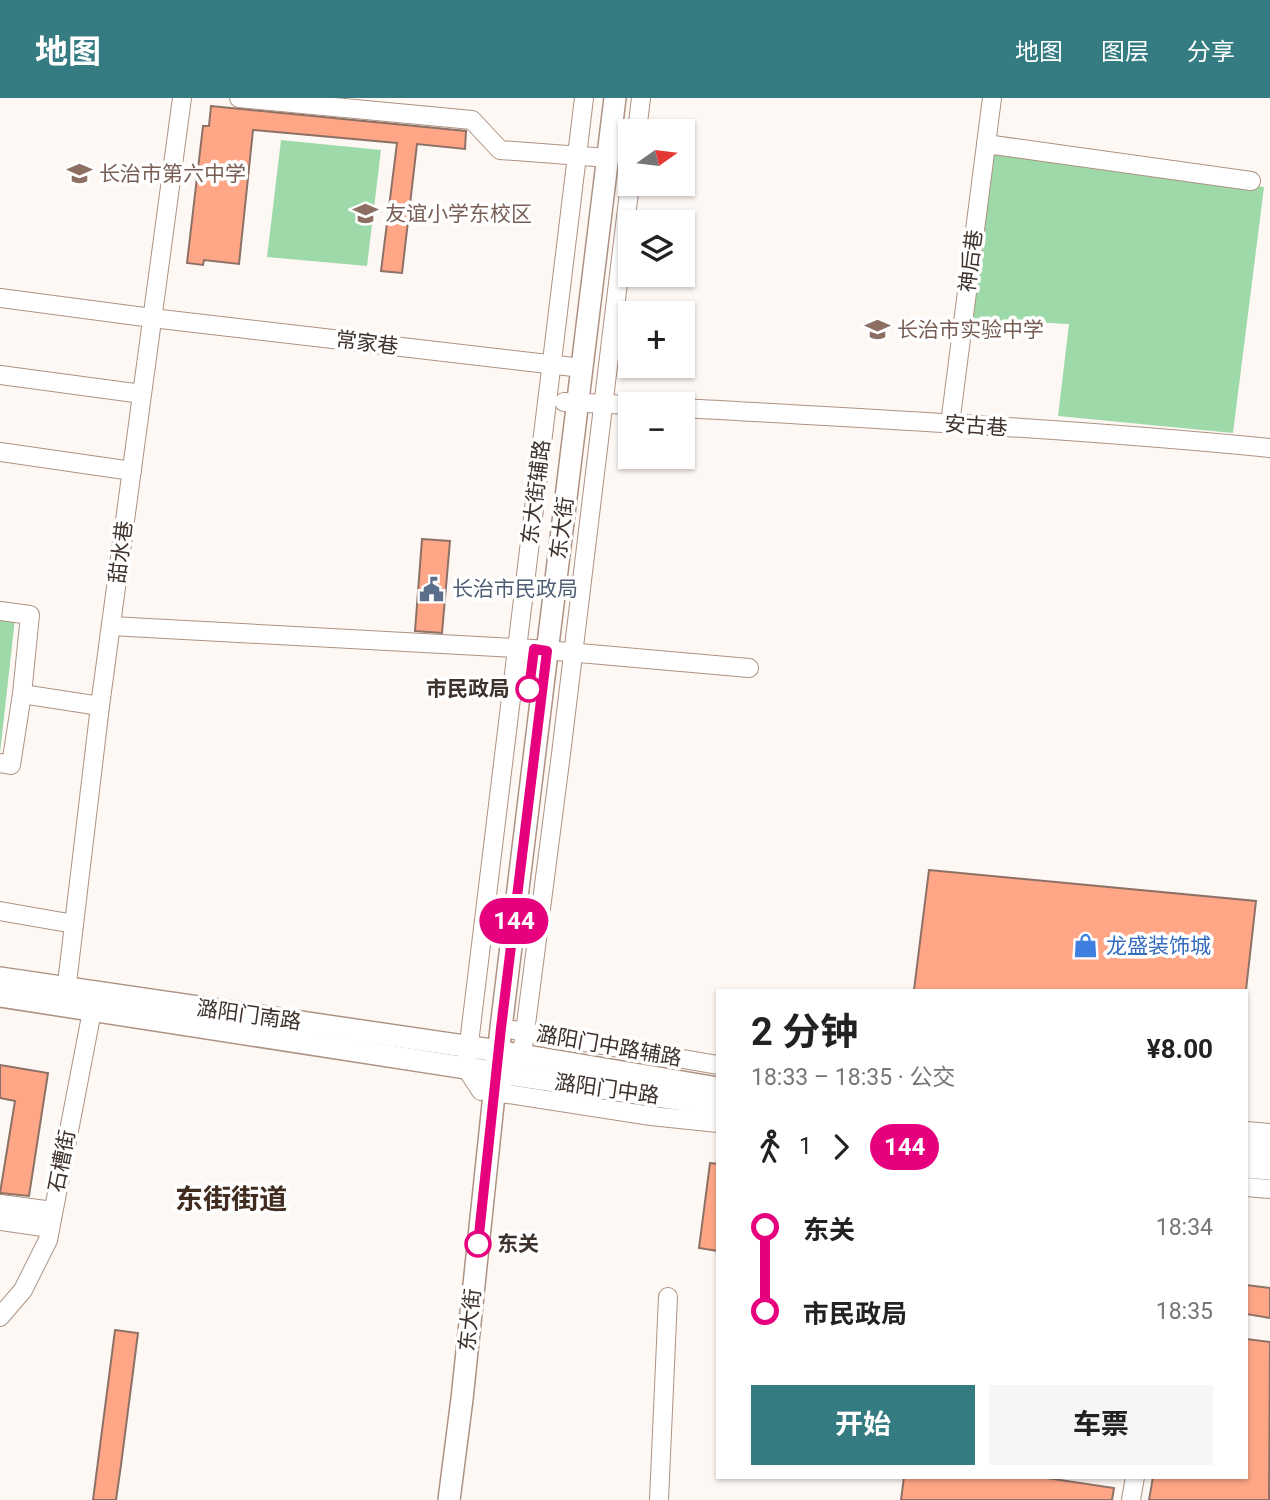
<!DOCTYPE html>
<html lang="zh">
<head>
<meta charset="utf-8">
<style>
	body { margin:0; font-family:Roboto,"Noto Sans SC",sans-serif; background:#f6f6f6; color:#222; height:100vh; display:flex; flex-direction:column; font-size:26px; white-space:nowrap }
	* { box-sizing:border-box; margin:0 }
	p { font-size:23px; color:#767676 }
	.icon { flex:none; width:38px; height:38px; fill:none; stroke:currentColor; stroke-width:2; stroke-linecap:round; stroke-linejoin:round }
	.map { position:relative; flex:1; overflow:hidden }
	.side { position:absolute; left:716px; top:891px; width:532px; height:490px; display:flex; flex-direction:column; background:#fff; border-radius:0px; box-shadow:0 2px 5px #0004 }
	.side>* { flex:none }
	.badge { padding:0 14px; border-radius:23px; font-size:24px; line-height:46px }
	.needle { width:46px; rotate:76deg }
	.tools { position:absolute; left:618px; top:21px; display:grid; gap:14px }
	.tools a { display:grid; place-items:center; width:77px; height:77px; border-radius:0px; background:#fff; box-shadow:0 2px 5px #0004; font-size:35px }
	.map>.badge { position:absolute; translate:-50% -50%; box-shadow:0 0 0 4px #fff }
	.legs { display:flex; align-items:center; gap:10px; height:77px; padding:0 35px; font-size:23px }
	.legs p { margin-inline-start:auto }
	.overview { display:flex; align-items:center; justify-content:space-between; height:119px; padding:0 35px }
	h1 { font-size:38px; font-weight:700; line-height:52px }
	.primary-button { display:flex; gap:14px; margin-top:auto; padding:14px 35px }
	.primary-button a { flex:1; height:80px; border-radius:0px; background:#347c82; color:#fff; font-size:28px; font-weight:700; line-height:80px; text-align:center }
	.primary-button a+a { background:#f6f6f6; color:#222 }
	ul { padding:0 35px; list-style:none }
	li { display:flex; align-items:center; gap:24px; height:84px; font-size:26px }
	li i { display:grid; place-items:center; width:10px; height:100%; margin:0 9px; background:currentColor }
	li i::after { content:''; width:18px; height:18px; margin:-9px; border:5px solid; border-radius:50%; background:#fff }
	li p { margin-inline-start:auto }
	li:first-child i { background:linear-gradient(#0000 50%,currentColor 0) }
	li:last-child i { background:linear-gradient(currentColor 50%,#0000 0) }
	header { display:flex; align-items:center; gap:42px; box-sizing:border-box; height:98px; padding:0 35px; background:#347c82; color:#fff }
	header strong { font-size:33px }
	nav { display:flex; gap:38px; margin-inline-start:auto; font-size:24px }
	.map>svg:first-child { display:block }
	.green { fill:#9ed9aa }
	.building { fill:#fea686; stroke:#8d7166; stroke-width:2 }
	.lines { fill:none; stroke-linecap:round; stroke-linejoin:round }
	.minor-casing { stroke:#ad9282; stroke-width:20 }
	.major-casing { stroke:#ad9282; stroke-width:24 }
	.minor { stroke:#fff; stroke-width:18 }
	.major { stroke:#fff; stroke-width:21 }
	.line-1-casing { stroke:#fff; stroke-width:16 }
	.line-1 { stroke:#e6007e; stroke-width:10 }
	.stop-1-dot { fill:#fff; stroke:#e6007e; stroke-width:3.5 }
	.labels { text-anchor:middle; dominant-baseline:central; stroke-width:7; stroke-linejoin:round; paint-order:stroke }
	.education-label { font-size:21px; fill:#785e54; stroke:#fff; text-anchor:start }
	.street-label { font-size:21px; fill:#3e322c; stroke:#fff }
	.service-label { font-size:21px; fill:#4e5e75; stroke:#fff; text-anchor:start }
	.stop-label { font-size:21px; font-weight:bold; fill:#3e322c; stroke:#fff; text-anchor:end }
	.shop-label { font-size:21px; fill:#366cbe; stroke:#fff; text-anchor:start }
	.district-label { font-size:28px; font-weight:bold; fill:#412b1e; stroke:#fff }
</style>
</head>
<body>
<header>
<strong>地图</strong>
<nav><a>地图</a><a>图层</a><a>分享</a></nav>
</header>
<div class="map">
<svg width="1270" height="1402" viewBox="0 0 1270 1402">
	<rect width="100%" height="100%" fill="#fef8f4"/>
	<g class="green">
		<path d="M281,42L381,52L367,168L267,159Z"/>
		<path d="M993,52L1264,89L1233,335L1058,318L1069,226L973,221Z"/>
		<path d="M0,519L15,521L0,655Z"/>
	</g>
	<g class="building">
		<path d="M211,8L466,33L465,51L417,46L402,175L381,173L397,45L253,32L239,166L204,162L203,167L187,165L203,28H209Z"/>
		<path d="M422,441L450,443L442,535L415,533Z"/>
		<path d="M929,772L1256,803L1246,892H914Z"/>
		<path d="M0,967L48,975L29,1098L0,1095L15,1003L0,1000Z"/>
		<path d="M710,1065L718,1066V1153L699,1150Z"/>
		<path d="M1246,1187L1270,1190V1220L1246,1216Z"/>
		<path d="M115,1232L138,1235L121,1367L116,1402H93Z"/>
		<path d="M1246,1241L1270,1244L1269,1402H1149L1153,1379H1246Z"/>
		<path d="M904,1379H1040L1114,1390L1112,1402H901Z"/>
	</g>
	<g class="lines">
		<defs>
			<g id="minor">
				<path d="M239,0L472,22L500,52L608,60"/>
				<path d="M637,33L641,0"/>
				<path d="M986,46L1251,83"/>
				<path d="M630,86L561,656L522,957L495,994L651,1018L718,1025"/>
				<path d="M0,200L152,220L582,270"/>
				<path d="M0,277L142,296"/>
				<path d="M564,304L630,307"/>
				<path d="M682,310C878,321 1075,331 1270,350"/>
				<path d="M950,326L992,0"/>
				<path d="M0,354L132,373"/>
				<path d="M0,513L30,517L22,596L11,667L0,665"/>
				<path d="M111,528L534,551L749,570"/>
				<path d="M22,596L100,608"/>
				<path d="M0,813L74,826"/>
				<path d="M65,902L100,608L182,0"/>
				<path d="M514,932L718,967"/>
				<path d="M481,993L466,970L584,0"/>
				<path d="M1246,1033L1270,1035"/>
				<path d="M1246,1089L1270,1091"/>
				<path d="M0,1106L53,1113"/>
				<path d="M0,1123L50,1130"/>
				<path d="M0,1219L23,1192L48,1142L92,913V901"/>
				<path d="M659,1402L668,1199"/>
				<path d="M1131,1402L1135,1379"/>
			</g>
			<g id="major">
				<path d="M0,880L485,951L718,990"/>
				<path d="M0,898L466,970L718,1007"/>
				<path d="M1246,1051L1270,1053"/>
				<path d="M1246,1069L1270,1071"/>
				<path d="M449,1402L462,1301L501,930L615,0"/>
			</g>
		</defs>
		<use href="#minor" class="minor-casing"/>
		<use href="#major" class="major-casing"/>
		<use href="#minor" class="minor"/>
		<use href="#major" class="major"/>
	</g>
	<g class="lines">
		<defs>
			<path id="line-1" d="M478,1146L501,930L547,553L534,551L529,591"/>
		</defs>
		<use href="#line-1" class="line-1-casing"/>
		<use href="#line-1" class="line-1"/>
	</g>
	<defs>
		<symbol id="school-bare" viewBox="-9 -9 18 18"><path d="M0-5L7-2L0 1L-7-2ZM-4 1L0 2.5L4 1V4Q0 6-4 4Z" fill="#8d6e63" stroke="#fff" stroke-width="2.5" paint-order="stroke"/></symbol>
		<symbol id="civic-bare" viewBox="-9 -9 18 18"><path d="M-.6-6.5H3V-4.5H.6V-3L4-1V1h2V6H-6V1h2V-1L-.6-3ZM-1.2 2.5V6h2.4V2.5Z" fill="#5c6f8a" stroke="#fff" stroke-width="2.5" paint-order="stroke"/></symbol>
		<symbol id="shop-bare" viewBox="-9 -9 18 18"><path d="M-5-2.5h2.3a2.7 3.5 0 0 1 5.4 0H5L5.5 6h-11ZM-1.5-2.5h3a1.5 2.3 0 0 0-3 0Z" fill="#3f7fe0" stroke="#fff" stroke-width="2.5" paint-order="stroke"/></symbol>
	</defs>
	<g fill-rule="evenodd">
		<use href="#school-bare" x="62" y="58" width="35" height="35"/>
		<use href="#school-bare" x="348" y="98" width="35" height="35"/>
		<use href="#school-bare" x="860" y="214" width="35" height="35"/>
		<use href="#civic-bare" x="414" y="474" width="35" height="35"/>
		<use href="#shop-bare" x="1068" y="830" width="35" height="35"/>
	</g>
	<g class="stop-1-dot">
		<circle cx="529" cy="591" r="12"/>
		<circle cx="478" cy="1146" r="12"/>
	</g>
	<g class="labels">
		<g class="education-label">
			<text x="99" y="76">长治市第六中学</text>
			<text x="385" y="116">友谊小学东校区</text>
			<text x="897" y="232">长治市实验中学</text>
		</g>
		<g class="street-label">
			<text transform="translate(971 163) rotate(-83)">神后巷</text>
			<text transform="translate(367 245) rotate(7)">常家巷</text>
			<text transform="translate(976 328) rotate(4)">安古巷</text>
			<text transform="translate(536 394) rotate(-83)">东大街辅路</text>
			<text transform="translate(562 430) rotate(-83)">东大街</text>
			<text transform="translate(121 454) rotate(-83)">甜水巷</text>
			<text transform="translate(249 917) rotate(8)">潞阳门南路</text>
			<text transform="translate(609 948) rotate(10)">潞阳门中路辅路</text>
			<text transform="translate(607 991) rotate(8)">潞阳门中路</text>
			<text transform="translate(62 1063) rotate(-79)">石槽街</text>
			<text transform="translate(470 1222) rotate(-84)">东大街</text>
		</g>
		<g class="service-label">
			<text x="452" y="491">长治市民政局</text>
		</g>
		<g class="stop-label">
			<text x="510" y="591">市民政局</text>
			<text x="497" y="1146" text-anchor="start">东关</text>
		</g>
		<g class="shop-label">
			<text x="1106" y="848">龙盛装饰城</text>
		</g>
		<g class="district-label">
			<text x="231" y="1101">东街街道</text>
		</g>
	</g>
</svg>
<div class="tools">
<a><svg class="needle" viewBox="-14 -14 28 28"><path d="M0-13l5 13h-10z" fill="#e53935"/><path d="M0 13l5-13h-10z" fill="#767676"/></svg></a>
<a><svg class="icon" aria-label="layers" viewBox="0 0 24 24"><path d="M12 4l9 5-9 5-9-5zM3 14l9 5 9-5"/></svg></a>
<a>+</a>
<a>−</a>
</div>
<b class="badge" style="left:514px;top:823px;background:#e6007e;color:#fff">144</b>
<section class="side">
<div class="overview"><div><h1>2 分钟</h1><p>18:33 – 18:35 · 公交</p></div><b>¥8.00</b></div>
<div class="legs"><svg class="icon" aria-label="walk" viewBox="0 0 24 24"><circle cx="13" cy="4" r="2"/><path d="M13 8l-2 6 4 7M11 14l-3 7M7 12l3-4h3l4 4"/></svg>1<svg class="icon" aria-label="forward" viewBox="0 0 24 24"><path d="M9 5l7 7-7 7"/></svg><b class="badge" style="background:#e6007e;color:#fff">144</b></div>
<ul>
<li><i style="color:#e6007e"></i><b>东关</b><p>18:34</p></li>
<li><i style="color:#e6007e"></i><b>市民政局</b><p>18:35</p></li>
</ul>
<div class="primary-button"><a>开始</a><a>车票</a></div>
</section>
</div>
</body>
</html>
